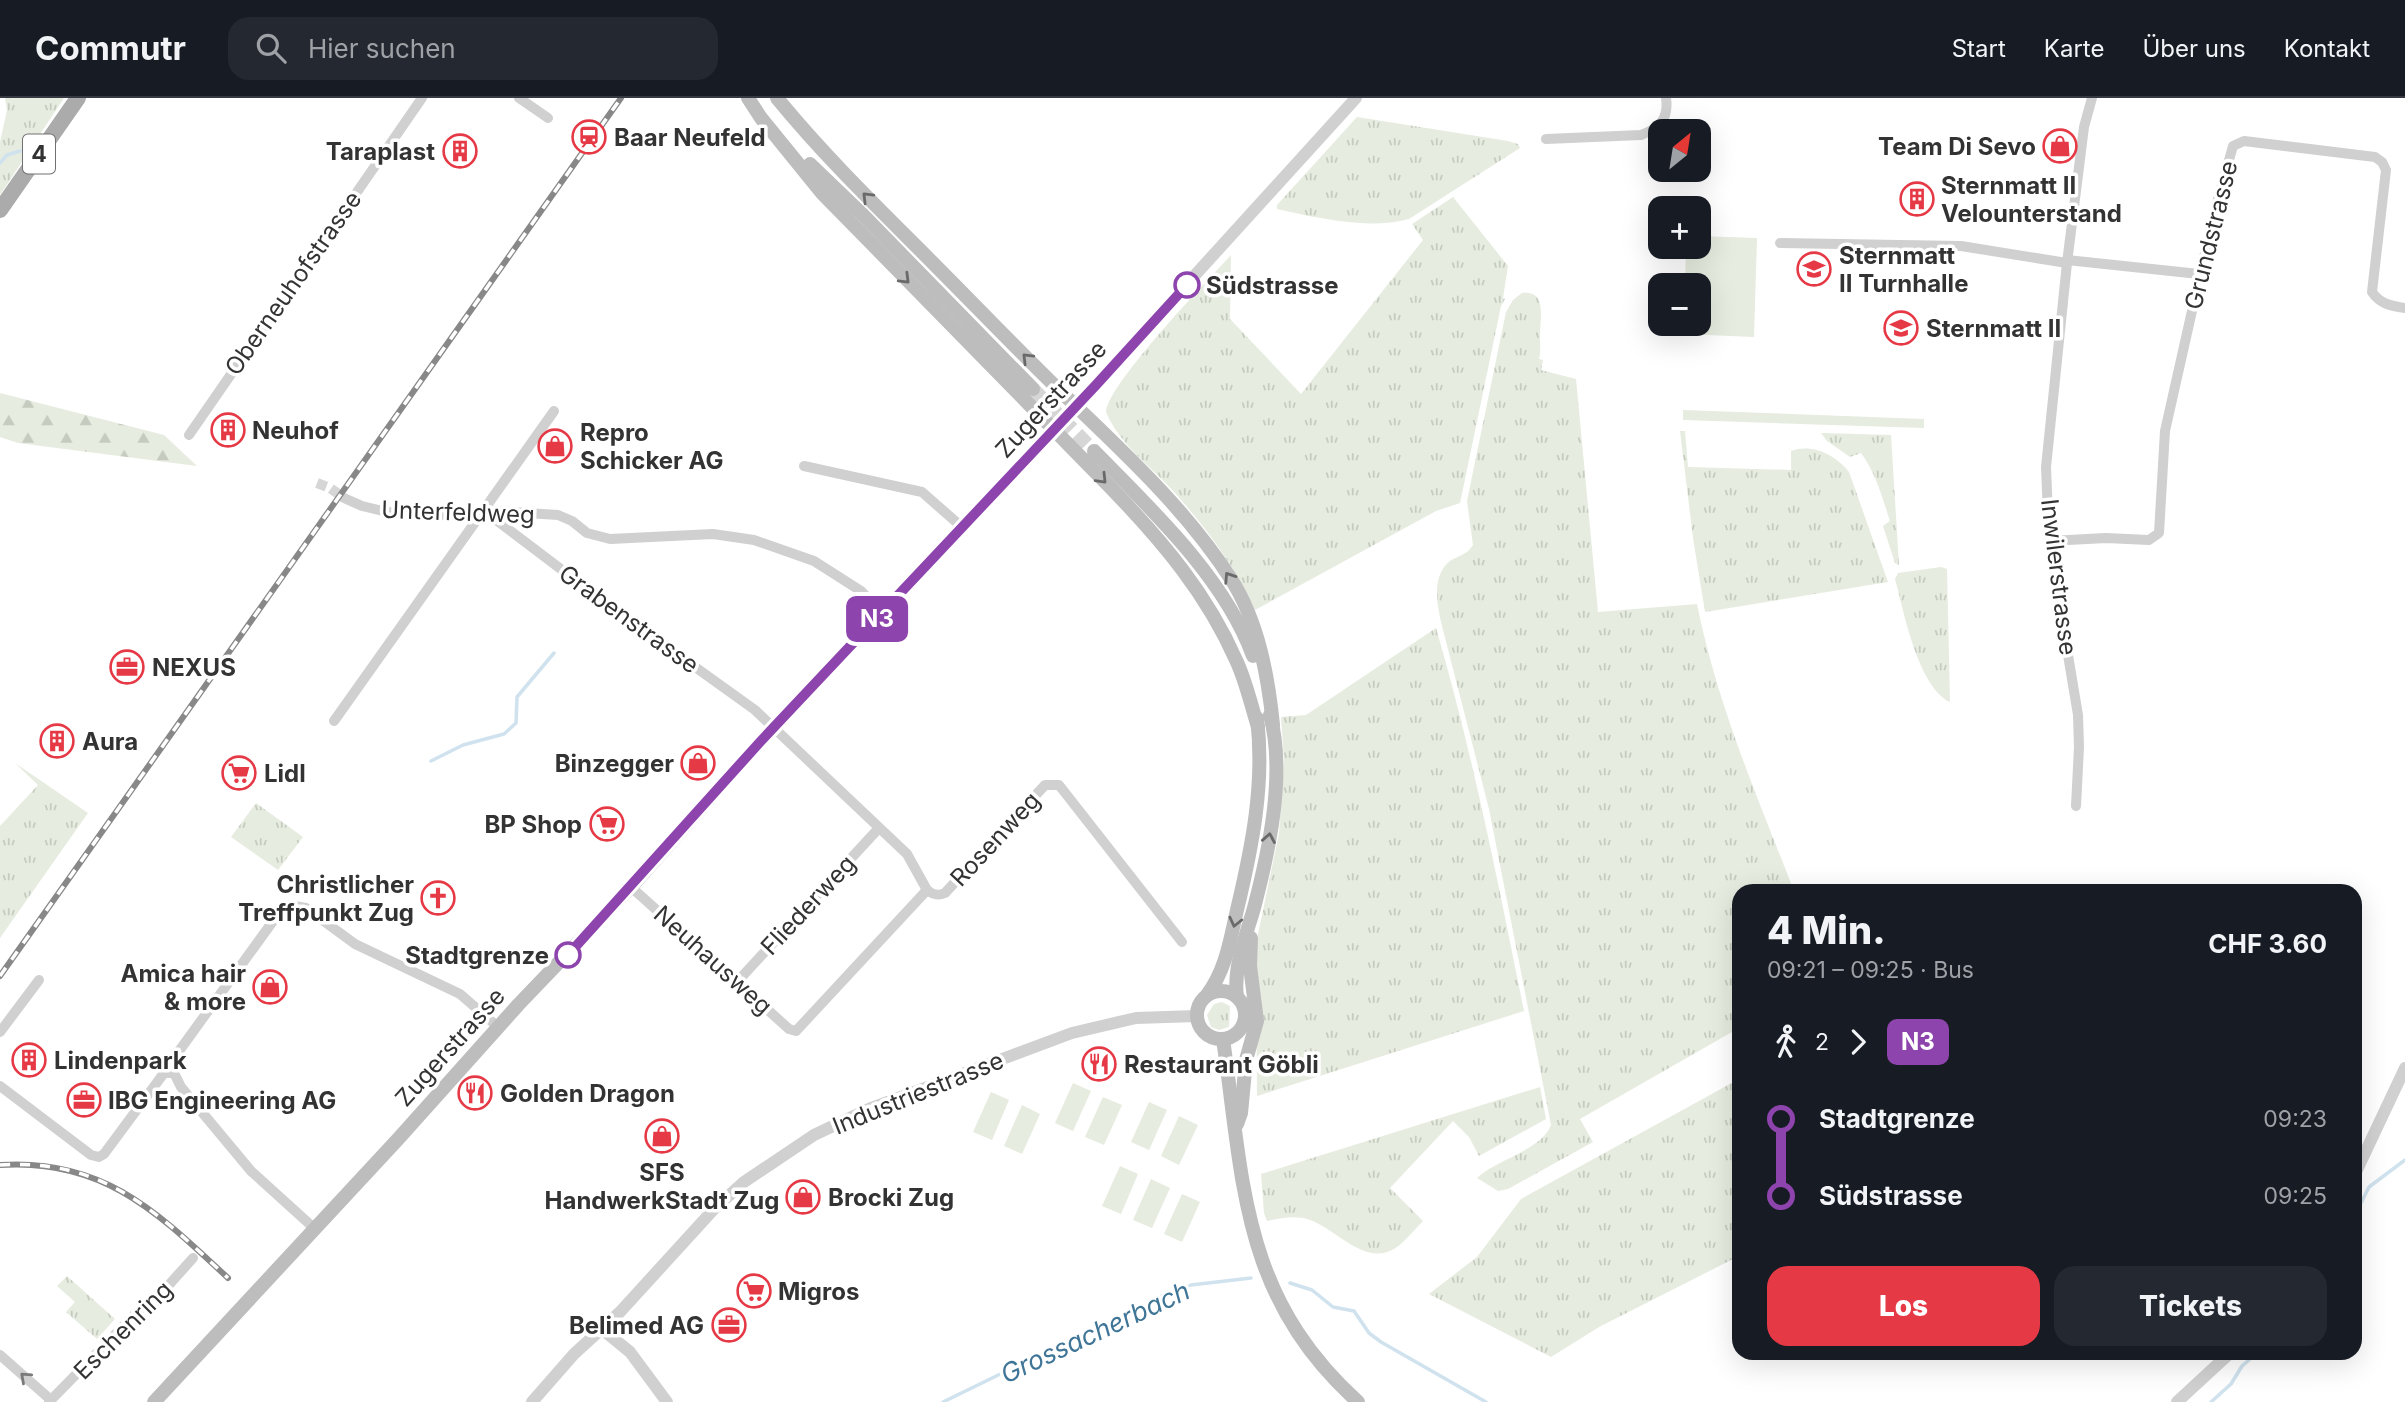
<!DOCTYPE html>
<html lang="de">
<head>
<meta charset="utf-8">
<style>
	body { margin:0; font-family:Inter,sans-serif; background:#242831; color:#f1f3f6; height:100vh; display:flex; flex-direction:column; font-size:26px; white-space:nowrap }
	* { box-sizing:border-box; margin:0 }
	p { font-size:23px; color:#9ea1a6 }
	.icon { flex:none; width:38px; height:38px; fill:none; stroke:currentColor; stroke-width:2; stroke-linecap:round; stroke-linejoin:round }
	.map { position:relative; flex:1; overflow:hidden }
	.panel { position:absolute; left:1732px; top:786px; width:630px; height:476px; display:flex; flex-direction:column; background:#171b24; border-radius:21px; box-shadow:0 7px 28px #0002 }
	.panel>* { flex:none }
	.badge { padding:0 14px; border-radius:10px; font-size:24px; line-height:46px }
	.needle { width:46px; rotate:30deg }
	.controls { position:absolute; left:1648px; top:21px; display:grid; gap:14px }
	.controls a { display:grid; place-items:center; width:63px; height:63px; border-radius:14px; background:#171b24; box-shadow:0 7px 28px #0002; font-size:35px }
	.map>.badge { position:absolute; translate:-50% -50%; box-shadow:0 0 0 4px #fff }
	.legs { display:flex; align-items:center; gap:10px; height:77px; padding:0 35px; font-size:23px }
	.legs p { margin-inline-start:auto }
	.overview { display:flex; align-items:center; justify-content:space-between; height:119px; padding:0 35px }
	h1 { font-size:38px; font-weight:800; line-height:52px }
	.cta { display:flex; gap:14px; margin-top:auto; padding:14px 35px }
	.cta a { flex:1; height:80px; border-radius:21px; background:#e63946; color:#fff; font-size:28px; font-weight:800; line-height:80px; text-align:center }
	.cta a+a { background:#242831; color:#f1f3f6 }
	ul { padding:0 35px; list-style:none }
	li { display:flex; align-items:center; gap:24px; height:77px; font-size:26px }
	li i { display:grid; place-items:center; width:10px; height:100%; margin:0 9px; background:currentColor }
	li i::after { content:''; width:18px; height:18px; margin:-9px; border:5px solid; border-radius:50%; background:#171b24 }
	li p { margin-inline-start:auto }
	li:first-child i { background:linear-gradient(#0000 50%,currentColor 0) }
	li:last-child i { background:linear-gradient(currentColor 50%,#0000 0) }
	header { display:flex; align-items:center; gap:42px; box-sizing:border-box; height:98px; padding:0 35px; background:#171b24; border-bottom:2px solid #363941 }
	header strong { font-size:33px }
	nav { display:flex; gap:38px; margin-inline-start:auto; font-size:24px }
	.search { width:490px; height:63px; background:#242831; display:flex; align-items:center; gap:18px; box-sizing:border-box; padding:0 24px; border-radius:21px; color:#9ea1a6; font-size:26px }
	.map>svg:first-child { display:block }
	.grass { fill:url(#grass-tufts) }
	.forest { fill:url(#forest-firs) }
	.garden { fill:#e6ecdf }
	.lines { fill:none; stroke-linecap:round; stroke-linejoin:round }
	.stream { stroke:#cfe2ee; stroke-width:3.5 }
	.minor-tunnel { stroke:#d6d6d6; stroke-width:10; stroke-dasharray:10 5; stroke-linecap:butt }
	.secondary-tunnel { stroke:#d6d6d6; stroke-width:14; stroke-dasharray:14 7; stroke-linecap:butt }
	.minor { stroke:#d0d0d0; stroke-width:10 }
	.tertiary { stroke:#d0d0d0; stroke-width:12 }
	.secondary { stroke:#bdbdbd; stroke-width:14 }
	.primary { stroke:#ababab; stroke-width:16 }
	.rail-casing { stroke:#888; stroke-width:6 }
	.rail { stroke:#fff; stroke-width:3.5; stroke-dasharray:10; stroke-linecap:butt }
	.oneway { stroke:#6a6a6a }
	.oneway2 { stroke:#7a7a7a }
	.line-1-casing { stroke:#fff; stroke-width:16 }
	.line-1 { stroke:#8e44ad; stroke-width:10 }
	.stop-1-dot { fill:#fff; stroke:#8e44ad; stroke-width:3.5 }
	.labels { text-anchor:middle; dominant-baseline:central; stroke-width:7; stroke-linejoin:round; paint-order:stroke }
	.shield { fill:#fff; stroke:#707070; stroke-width:2 }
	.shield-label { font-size:23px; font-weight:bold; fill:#333 }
	.poi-label { font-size:24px; font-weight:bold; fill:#333; stroke:#fff; text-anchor:start }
	.street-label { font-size:24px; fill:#333; stroke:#fff }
	.stop-label { font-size:24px; font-weight:bold; fill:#333; stroke:#fff; text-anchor:start }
	.water-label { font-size:26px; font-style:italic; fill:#3f7597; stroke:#fff }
</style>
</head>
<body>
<header>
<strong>Commutr</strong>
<div class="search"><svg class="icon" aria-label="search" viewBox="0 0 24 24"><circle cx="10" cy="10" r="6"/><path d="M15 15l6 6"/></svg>Hier suchen</div>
<nav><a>Start</a><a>Karte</a><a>Über uns</a><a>Kontakt</a></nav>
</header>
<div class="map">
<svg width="2405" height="1304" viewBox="0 0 2405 1304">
	<defs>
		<pattern id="grass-tufts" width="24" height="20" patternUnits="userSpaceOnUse" patternTransform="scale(1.75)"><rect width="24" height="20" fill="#e6ecdf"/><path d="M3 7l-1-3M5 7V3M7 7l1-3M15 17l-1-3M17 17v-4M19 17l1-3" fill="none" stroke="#c6cbc0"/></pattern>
		<pattern id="forest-firs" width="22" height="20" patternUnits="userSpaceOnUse" patternTransform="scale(1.75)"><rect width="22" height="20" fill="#e6ecdf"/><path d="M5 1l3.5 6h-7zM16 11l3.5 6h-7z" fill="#c6cbc0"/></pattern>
	</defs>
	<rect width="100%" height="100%" fill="#fff"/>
	<g class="grass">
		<path d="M5,0H64L0,97V44L7,12Z"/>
		<path d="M1357,19L1508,43L1518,46L1520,50L1409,121C1368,132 1318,120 1277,111V107Z"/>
		<path d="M1453,99L1508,168L1503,200L1505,201L1501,208L1460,405L1436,413L1255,512C1235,469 1207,431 1176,396C1152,369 1119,346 1106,314C1108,286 1207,183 1231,157L1230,221L1301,296L1423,142L1412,126Z"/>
		<path d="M1522,195C1549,192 1539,224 1540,239C1540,247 1541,252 1539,261L1543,262L1541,272L1576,281L1598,514L1697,506C1717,606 1757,698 1794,793H1740L1739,930L1580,1021L1593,1044L1508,1091L1498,1093L1477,1080C1495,1062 1542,1052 1551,1027L1489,711L1442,528C1437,507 1431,478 1450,463C1459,457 1467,457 1473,447L1467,403L1506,214L1513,202Z"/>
		<path d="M1680,333H1685L1688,369L1791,372V353C1812,345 1836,357 1849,374L1888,484L1705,514L1693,440Z"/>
		<path d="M1821,335L1891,337L1899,467L1895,465L1883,428L1890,423C1882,399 1876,375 1861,355L1850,359L1827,343Z"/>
		<path d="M1941,469L1947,471L1950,604C1918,589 1904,514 1895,481L1898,475Z"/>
		<path d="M1436,530C1473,657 1498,784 1524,913L1257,998L1256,846L1279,735L1284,663L1281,619L1306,617Z"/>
		<path d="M15,665L88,715L0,840V728L38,687Z"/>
		<path d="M256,705L303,739L278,772L231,739Z"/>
		<path d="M1222,904L1230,908L1229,929L1219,932L1211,929L1207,917L1214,906Z"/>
		<path d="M1739,981V1158L1599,1229L1551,1259L1429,1196L1477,1159L1521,1101Z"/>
		<path d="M1540,989L1546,1021L1479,1058L1469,1039L1453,1023L1390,1090L1423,1123C1413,1133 1403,1147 1390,1153C1362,1165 1334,1130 1310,1122C1296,1117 1281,1120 1267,1123L1264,1115L1261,1076Z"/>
		<path d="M67,1178L115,1221L97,1241L66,1214L75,1204L57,1188Z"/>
	</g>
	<path class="forest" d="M0,295L164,337L197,368L18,345L0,339Z"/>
	<g class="garden">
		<path d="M1699,138L1757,140L1754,239L1683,236L1684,226H1699V187H1685L1686,149H1699Z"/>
		<path d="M1683,312L1924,321V330L1683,322Z"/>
		<path d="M1073,985L1091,993L1073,1033L1055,1025Z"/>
		<path d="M991,994L1009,1002L992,1042L973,1034Z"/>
		<path d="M1103,999L1122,1007L1104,1047L1085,1039Z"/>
		<path d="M1149,1004L1167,1012L1149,1052L1131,1044Z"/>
		<path d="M1022,1007L1040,1016L1022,1056L1004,1048Z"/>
		<path d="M1179,1018L1198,1027L1179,1067L1161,1058Z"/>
		<path d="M1120,1068L1138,1076L1121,1116L1102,1108Z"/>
		<path d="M1151,1081L1170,1090L1152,1130L1133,1122Z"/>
		<path d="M1182,1096L1200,1104L1182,1144L1164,1136Z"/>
	</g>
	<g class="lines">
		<g class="stream">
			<path d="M0,65L7,57L20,53"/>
			<path d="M431,663L463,647L504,636L516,625L517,599L554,555"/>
			<path d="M2356,1115L2369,1089L2405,1062"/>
			<path d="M1290,1185L1312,1192L1333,1209L1354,1213L1369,1235L1381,1244L1486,1304"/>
			<path d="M943,1304L1076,1239L1191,1187L1251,1180"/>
			<path d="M2211,1304L2231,1286L2242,1268L2257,1255"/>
		</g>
		<path class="minor-tunnel" d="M317,385L330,390L344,400"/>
		<path class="secondary-tunnel" d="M1033,291L1094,353"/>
		<g class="minor">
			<path d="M519,0L548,20"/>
			<path d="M1546,41L1641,37C1660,30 1669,20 1666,0"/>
			<path d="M1780,145L1961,148L2067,165"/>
			<path d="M2067,162L2199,176"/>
			<path d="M189,337L422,0"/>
			<path d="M804,368L922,394L963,430"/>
			<path d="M344,400L362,408L387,414L450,417L483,412L558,417L572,423L587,435L610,441L713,436L754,442L814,463L861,493L882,515"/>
			<path d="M483,412L599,500L755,612L907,756L927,792"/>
			<path d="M2049,443L2106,440L2149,442L2159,435L2165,333L2214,115L2233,48L2244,43L2375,59L2382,64L2386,72L2372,194C2380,206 2391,208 2405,210"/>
			<path d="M334,623L554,313"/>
			<path d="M2076,708L2079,649L2078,617L2049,443L2046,369L2067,165L2084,29L2092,0"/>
			<path d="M631,789L789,931L796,933L927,792"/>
			<path d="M927,792C933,797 938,798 945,795L1045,687H1059L1182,844"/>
			<path d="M737,884L879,730"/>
			<path d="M0,934L39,882"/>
			<path d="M174,975V960L281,812L289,807L306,810L355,846L460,896L498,929"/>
			<path d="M0,988L91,1057L99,1059L104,1056L164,975H174L181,989L251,1073L315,1131"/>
			<path d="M0,1257L51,1302"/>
			<path d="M49,1304L146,1205L158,1199L193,1160"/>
		</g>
		<g class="tertiary">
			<path d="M1076,308L1356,0"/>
			<path d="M2356,1074L2405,970"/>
			<path d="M602,1231L630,1254L667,1304"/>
			<path d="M532,1304L574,1256L620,1214L714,1111L744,1084L814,1037L871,1010L1072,935L1136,920L1197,918"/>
			<path d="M2177,1304L2230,1255"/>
		</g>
		<g class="secondary">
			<path d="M748,0L761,20L822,95L1113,392C1163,444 1207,496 1236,562C1246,583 1251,607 1258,629"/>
			<path d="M777,0C822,55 872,104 922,154C967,199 1011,245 1056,289C1118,349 1184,408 1231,481C1258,523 1268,577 1273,627"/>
			<path d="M810,66L862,116L1033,291"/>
			<path d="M1094,353C1151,411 1225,480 1253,558"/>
			<circle cx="1221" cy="917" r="24"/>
			<path d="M1207,897C1226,872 1230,842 1237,812C1252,749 1265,686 1257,620"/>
			<path d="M1237,899C1233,869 1246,838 1254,810C1269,753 1286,675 1270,617"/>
			<path d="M1223,941C1244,1086 1241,1198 1358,1304"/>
			<path d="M1237,1026L1241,1015L1246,962L1257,923L1250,868L1251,840"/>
			<path d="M154,1304L399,1040L518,907L631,789L760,644L1076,308"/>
		</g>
		<path class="primary" d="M0,112L78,0"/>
		<defs>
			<g id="rail">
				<path d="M0,878L621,0"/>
				<path d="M0,1067C104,1060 158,1115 228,1180"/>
			</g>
		</defs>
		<use href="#rail" class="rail-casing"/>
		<use href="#rail" class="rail"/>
	</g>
	<defs><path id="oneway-chevron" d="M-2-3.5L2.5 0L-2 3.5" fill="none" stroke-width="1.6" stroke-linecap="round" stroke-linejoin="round" transform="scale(1.75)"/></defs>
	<g class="oneway">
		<use href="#oneway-chevron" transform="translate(867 99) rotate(-135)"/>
		<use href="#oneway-chevron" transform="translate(905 181) rotate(45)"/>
		<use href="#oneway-chevron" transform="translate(1027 260) rotate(-135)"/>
		<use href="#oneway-chevron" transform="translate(1102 381) rotate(46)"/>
		<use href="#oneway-chevron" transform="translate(1229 479) rotate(-123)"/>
		<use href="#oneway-chevron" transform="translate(1269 740) rotate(-80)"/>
		<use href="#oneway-chevron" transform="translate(1235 824) rotate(103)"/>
	</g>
	<use class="oneway2" href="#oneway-chevron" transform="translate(25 1279) rotate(-138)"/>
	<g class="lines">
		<defs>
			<path id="line-1" d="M568,857L760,644L1096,287L1187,187"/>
		</defs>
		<use href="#line-1" class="line-1-casing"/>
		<use href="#line-1" class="line-1"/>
	</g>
	<defs>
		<symbol id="station-ring" viewBox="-11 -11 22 22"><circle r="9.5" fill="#fff" stroke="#e63946" stroke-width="1.5"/><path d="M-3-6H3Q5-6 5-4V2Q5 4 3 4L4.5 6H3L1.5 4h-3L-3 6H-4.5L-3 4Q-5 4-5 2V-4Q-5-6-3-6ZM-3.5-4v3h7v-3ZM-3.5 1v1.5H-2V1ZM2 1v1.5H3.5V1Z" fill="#e63946"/></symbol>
		<symbol id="shop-ring" viewBox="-11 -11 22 22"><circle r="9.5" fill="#fff" stroke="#e63946" stroke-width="1.5"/><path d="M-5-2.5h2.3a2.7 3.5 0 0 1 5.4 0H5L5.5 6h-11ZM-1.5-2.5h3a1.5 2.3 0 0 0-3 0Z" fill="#e63946"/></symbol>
		<symbol id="building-ring" viewBox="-11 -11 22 22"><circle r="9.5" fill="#fff" stroke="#e63946" stroke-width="1.5"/><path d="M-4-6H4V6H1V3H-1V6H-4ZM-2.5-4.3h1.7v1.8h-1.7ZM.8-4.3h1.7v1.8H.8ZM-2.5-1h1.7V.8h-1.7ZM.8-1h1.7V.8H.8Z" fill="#e63946"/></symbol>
		<symbol id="school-ring" viewBox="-11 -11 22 22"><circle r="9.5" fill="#fff" stroke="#e63946" stroke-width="1.5"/><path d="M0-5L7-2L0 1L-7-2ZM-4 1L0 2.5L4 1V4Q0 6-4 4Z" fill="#e63946"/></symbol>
		<symbol id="office-ring" viewBox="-11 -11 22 22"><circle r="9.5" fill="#fff" stroke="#e63946" stroke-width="1.5"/><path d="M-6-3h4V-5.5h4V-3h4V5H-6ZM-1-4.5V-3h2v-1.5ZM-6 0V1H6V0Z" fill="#e63946"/></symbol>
		<symbol id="supermarket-ring" viewBox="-11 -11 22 22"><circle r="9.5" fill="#fff" stroke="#e63946" stroke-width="1.5"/><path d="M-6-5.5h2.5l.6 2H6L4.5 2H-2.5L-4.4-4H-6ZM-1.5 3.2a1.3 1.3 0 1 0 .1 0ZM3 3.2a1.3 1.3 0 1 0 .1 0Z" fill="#e63946"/></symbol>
		<symbol id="church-ring" viewBox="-11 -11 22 22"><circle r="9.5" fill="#fff" stroke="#e63946" stroke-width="1.5"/><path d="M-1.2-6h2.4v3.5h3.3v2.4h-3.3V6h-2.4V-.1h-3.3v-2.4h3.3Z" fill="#e63946"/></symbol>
		<symbol id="restaurant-ring" viewBox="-11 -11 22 22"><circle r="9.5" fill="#fff" stroke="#e63946" stroke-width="1.5"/><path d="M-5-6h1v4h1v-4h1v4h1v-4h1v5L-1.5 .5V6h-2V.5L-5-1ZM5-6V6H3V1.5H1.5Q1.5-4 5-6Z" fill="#e63946"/></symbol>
	</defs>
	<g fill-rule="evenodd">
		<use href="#station-ring" x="570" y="20" width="38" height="38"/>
		<use href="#shop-ring" x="2041" y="29" width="38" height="38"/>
		<use href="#building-ring" x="441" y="34" width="38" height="38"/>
		<use href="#building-ring" x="1898" y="82" width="38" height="38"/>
		<use href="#school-ring" x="1795" y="152" width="38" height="38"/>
		<use href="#school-ring" x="1882" y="211" width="38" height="38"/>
		<use href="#building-ring" x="209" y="313" width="38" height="38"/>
		<use href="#shop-ring" x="536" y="329" width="38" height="38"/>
		<use href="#office-ring" x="108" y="550" width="38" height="38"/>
		<use href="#building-ring" x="38" y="624" width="38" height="38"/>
		<use href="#shop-ring" x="679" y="646" width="38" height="38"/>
		<use href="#supermarket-ring" x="220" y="656" width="38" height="38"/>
		<use href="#supermarket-ring" x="588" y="707" width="38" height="38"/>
		<use href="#church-ring" x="419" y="781" width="38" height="38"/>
		<use href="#shop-ring" x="251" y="870" width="38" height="38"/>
		<use href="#building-ring" x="10" y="943" width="38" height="38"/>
		<use href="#restaurant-ring" x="1080" y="947" width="38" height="38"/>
		<use href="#restaurant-ring" x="456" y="976" width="38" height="38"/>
		<use href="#office-ring" x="65" y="983" width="38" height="38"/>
		<use href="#shop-ring" x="643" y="1019" width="38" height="38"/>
		<use href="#shop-ring" x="784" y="1080" width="38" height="38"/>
		<use href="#supermarket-ring" x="735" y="1174" width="38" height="38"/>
		<use href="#office-ring" x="710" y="1208" width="38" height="38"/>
	</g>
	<g class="stop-1-dot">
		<circle cx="1187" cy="187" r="12"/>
		<circle cx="568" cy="857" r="12"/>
	</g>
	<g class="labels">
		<rect class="shield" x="23" y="36.5" width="32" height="39" rx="5"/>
		<g class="shield-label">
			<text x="39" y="56">4</text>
		</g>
		<g class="poi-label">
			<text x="614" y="39">Baar Neufeld</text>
			<text x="2036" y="48" text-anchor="end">Team Di Sevo</text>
			<text x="435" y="53" text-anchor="end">Taraplast</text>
			<text x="1941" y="87">Sternmatt II<tspan x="1941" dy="28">Velounterstand</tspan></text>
			<text x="1839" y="157">Sternmatt<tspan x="1839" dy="28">II Turnhalle</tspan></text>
			<text x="1926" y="230">Sternmatt II</text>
			<text x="252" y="332">Neuhof</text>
			<text x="580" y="334">Repro<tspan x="580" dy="28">Schicker AG</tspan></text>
			<text x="152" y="569">NEXUS</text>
			<text x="82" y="643">Aura</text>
			<text x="674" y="665" text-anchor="end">Binzegger</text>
			<text x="264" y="675">Lidl</text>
			<text x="582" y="726" text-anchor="end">BP Shop</text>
			<text x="414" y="786" text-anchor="end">Christlicher<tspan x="414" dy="28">Treffpunkt Zug</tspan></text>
			<text x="246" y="875" text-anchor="end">Amica hair<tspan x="246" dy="28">&amp; more</tspan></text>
			<text x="54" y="962">Lindenpark</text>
			<text x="1124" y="966">Restaurant Göbli</text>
			<text x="500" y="995">Golden Dragon</text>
			<text x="108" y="1002">IBG Engineering AG</text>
			<text x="662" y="1074" text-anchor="middle">SFS<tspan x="662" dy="28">HandwerkStadt Zug</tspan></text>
			<text x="828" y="1099">Brocki Zug</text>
			<text x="778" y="1193">Migros</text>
			<text x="704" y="1227" text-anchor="end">Belimed AG</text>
		</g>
		<g class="street-label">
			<text transform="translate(2211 137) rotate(-76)">Grundstrasse</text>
			<text transform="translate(293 185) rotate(-55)">Oberneuhofstrasse</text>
			<text transform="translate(1051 301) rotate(-47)">Zugerstrasse</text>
			<text transform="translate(458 414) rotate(2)">Unterfeldweg</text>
			<text transform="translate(2059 479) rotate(83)">Inwilerstrasse</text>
			<text transform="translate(629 521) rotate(36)">Grabenstrasse</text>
			<text transform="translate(995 741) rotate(-47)">Rosenweg</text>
			<text transform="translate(808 807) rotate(-47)">Fliederweg</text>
			<text transform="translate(713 862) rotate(42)">Neuhausweg</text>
			<text transform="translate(450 949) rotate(-48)">Zugerstrasse</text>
			<text transform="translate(918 995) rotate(-22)">Industriestrasse</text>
			<text transform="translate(123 1232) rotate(-45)">Eschenring</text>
		</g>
		<g class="stop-label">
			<text x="1206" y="187">Südstrasse</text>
			<text x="549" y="857" text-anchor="end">Stadtgrenze</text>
		</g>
		<g class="water-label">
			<text transform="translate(1095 1234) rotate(-25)">Grossacherbach</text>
		</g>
	</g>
</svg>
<div class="controls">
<a><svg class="needle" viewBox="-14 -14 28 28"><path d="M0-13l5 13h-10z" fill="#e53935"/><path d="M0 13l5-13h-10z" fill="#9ea1a6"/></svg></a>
<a>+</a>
<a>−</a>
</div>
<b class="badge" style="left:877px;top:521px;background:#8e44ad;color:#fff">N3</b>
<section class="panel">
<div class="overview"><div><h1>4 Min.</h1><p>09:21 – 09:25 · Bus</p></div><b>CHF 3.60</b></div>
<div class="legs"><svg class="icon" aria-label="walk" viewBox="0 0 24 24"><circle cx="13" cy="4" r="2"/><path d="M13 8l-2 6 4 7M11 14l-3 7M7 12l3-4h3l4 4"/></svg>2<svg class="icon" aria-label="forward" viewBox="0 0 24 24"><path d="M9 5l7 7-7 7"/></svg><b class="badge" style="background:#8e44ad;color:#fff">N3</b></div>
<ul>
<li><i style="color:#8e44ad"></i><b>Stadtgrenze</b><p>09:23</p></li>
<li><i style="color:#8e44ad"></i><b>Südstrasse</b><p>09:25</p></li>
</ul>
<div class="cta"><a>Los</a><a>Tickets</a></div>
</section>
</div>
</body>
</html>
